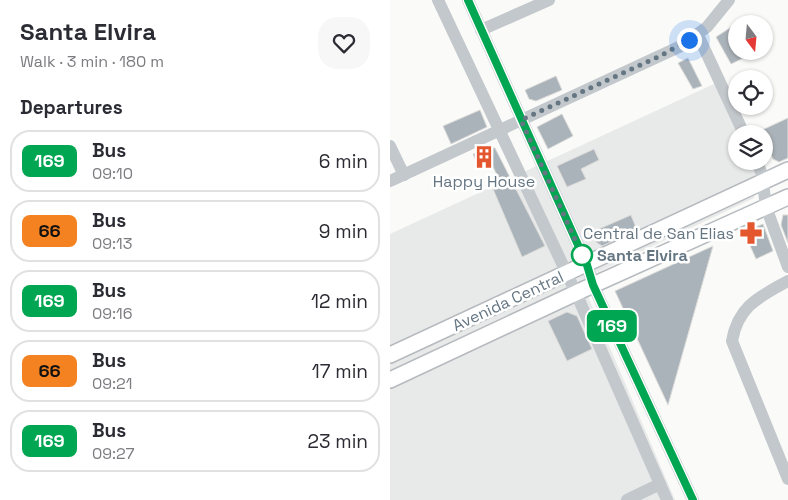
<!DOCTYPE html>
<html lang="en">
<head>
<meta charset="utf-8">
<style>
	body { margin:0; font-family:"Space Grotesk",sans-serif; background:#f7f7f7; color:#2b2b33; height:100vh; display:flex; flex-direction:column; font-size:19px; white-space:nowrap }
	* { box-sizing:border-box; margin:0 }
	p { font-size:16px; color:#7c7c81 }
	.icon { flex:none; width:28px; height:28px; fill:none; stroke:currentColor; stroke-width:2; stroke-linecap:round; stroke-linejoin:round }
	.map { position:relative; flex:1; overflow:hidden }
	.drawer { display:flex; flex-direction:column; background:#fff; width:390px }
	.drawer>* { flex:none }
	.badge { padding:0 10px; border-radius:8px; font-size:18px; line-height:32px }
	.needle { width:32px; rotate:164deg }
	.buttons { position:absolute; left:338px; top:15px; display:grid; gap:10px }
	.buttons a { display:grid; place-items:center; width:45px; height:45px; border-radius:50%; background:#fff; box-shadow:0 1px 4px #0004; font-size:25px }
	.you { position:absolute; width:25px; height:25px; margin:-12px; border:4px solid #fff; border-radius:50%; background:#1a73e8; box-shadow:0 0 0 8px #1a73e833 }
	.map>.badge { position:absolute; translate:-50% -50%; box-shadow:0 0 0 2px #fff }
	h2 { padding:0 20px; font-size:19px; line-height:45px }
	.round { display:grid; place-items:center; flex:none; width:52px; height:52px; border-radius:20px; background:#f7f7f7 }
	.overview { display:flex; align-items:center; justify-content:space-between; height:85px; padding:0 20px }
	h1 { font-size:24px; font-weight:700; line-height:38px }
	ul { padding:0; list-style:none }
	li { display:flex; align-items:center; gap:15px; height:62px; margin:0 10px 8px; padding:0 10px; border:2px solid #e1e1e2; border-radius:20px }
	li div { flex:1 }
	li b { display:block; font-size:19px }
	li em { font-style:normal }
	li .badge { min-width:55px; font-weight:700; text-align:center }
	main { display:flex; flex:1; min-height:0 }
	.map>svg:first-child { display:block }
	.built { fill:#e8e9e9 }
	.building { fill:#aab3b9; stroke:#dcdcda }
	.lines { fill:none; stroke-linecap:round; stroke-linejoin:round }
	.major-casing { stroke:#b5babe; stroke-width:18 }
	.minor { stroke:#c3c8cc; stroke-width:12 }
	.major { stroke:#fff; stroke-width:15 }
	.line-casing { stroke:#fff; stroke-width:11 }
	.line { stroke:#00a651; stroke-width:8 }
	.walk { stroke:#657683; stroke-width:5; stroke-dasharray:0 9 }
	.stop-dot { fill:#fff; stroke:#00a651; stroke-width:2.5 }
	.labels { text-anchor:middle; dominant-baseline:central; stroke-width:5; stroke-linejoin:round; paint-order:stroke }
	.poi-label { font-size:16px; fill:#657683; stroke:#fff }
	.stop-label { font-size:16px; font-weight:bold; fill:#657683; stroke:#fff; text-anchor:start }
	.street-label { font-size:16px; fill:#657683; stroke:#fff }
</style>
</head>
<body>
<main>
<section class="drawer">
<div class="overview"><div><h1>Santa Elvira</h1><p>Walk · 3 min · 180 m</p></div><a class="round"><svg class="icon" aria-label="heart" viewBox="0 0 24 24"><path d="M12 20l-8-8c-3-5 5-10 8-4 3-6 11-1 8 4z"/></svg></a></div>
<h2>Departures</h2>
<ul>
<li><span class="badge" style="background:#00a651;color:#fff">169</span><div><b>Bus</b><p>09:10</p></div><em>6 min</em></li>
<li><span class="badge" style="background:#f58220;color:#111">66</span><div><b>Bus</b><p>09:13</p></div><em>9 min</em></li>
<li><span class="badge" style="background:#00a651;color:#fff">169</span><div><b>Bus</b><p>09:16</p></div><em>12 min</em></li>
<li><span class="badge" style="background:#f58220;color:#111">66</span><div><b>Bus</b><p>09:21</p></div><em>17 min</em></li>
<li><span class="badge" style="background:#00a651;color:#fff">169</span><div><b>Bus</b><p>09:27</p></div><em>23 min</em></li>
</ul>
</section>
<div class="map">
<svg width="398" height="500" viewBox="0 0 398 500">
	<rect width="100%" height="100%" fill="#fafaf8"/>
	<path class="built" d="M326,83L348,134H346V161H361L365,171L364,198L191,280L285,500H0V234Z"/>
	<g class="building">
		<path d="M346,24V51H368L341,64L326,37Z"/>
		<path d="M298,58L312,86L303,89L288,63Z"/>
		<path d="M166,76L172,90L146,101L139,99L135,90Z"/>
		<path d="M90,110L97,127L61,144L53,126Z"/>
		<path d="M172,114L183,136L158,149L147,127Z"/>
		<path d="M398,118V158L389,162L383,159L374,139V134L370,131Z"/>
		<path d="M98,147L105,148L155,246L132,257L103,189L112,185L99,159L87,164L83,154Z"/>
		<path d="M204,149L209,160L191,169L196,179L177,187L167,166Z"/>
		<path d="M241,215L247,230L212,246L206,242L202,232Z"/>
		<path d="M393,215H398V243L391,225Z"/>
		<path d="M373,224L383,251L366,259L354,232Z"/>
		<path d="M323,246L278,405L225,291Z"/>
		<path d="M177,312L187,316L202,349L177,361L158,321Z"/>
	</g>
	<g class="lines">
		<defs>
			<g id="major">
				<path d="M0,355L398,170"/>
				<path d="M0,380L203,285L398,197"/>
			</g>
		</defs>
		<use href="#major" class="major-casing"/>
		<g class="minor">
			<path d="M48,0L186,293L277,500"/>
			<path d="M78,0L197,265L203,285L303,500"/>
			<path d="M91,30L159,0"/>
			<path d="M308,35L354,134"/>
			<path d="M0,146L14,175"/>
			<path d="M367,161L372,175L376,207L398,267"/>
			<path d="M0,181L291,46L317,27L339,0"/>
			<path d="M398,281C369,297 348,306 342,341L398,479"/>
			<path d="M237,500L270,484"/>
		</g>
		<use href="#major" class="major"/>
	</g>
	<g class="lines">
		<defs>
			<path id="line" d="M78,0L197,265L203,285L303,500"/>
		</defs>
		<use href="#line" class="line-casing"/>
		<use href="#line" class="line"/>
		<path class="walk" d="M192,255L131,120L270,56L299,40"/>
	</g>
	<defs>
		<symbol id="building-bare" viewBox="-9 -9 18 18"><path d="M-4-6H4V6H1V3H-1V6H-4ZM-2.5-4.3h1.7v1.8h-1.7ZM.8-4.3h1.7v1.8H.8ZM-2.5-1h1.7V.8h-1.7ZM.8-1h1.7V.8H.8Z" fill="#e4572e" stroke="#fff" stroke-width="2.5" paint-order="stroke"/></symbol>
		<symbol id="pharmacy-bare" viewBox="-9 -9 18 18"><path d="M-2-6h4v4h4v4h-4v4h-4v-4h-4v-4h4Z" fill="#e4572e" stroke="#fff" stroke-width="2.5" paint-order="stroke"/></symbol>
	</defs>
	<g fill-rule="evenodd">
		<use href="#building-bare" x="78" y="141" width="32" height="32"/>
		<use href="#pharmacy-bare" x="345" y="217" width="32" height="32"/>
	</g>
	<circle class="stop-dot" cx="192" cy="255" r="10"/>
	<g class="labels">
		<g class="poi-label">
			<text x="94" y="181">Happy House</text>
			<text x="344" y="233" text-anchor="end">Central de San Elias</text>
		</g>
		<g class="stop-label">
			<text x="207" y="255">Santa Elvira</text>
		</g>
		<g class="street-label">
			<text transform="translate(118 301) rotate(-25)">Avenida Central</text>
		</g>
	</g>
</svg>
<div class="buttons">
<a><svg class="needle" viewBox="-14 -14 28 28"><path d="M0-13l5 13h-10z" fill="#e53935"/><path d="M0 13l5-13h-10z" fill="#7c7c81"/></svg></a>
<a><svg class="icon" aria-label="locate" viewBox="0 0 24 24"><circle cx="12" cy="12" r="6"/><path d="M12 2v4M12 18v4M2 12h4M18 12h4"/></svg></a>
<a><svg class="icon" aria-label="layers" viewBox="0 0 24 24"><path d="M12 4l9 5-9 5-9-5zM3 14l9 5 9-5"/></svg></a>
</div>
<div class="you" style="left:299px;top:40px"></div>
<b class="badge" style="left:222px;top:326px;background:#00a651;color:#fff">169</b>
</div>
</main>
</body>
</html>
